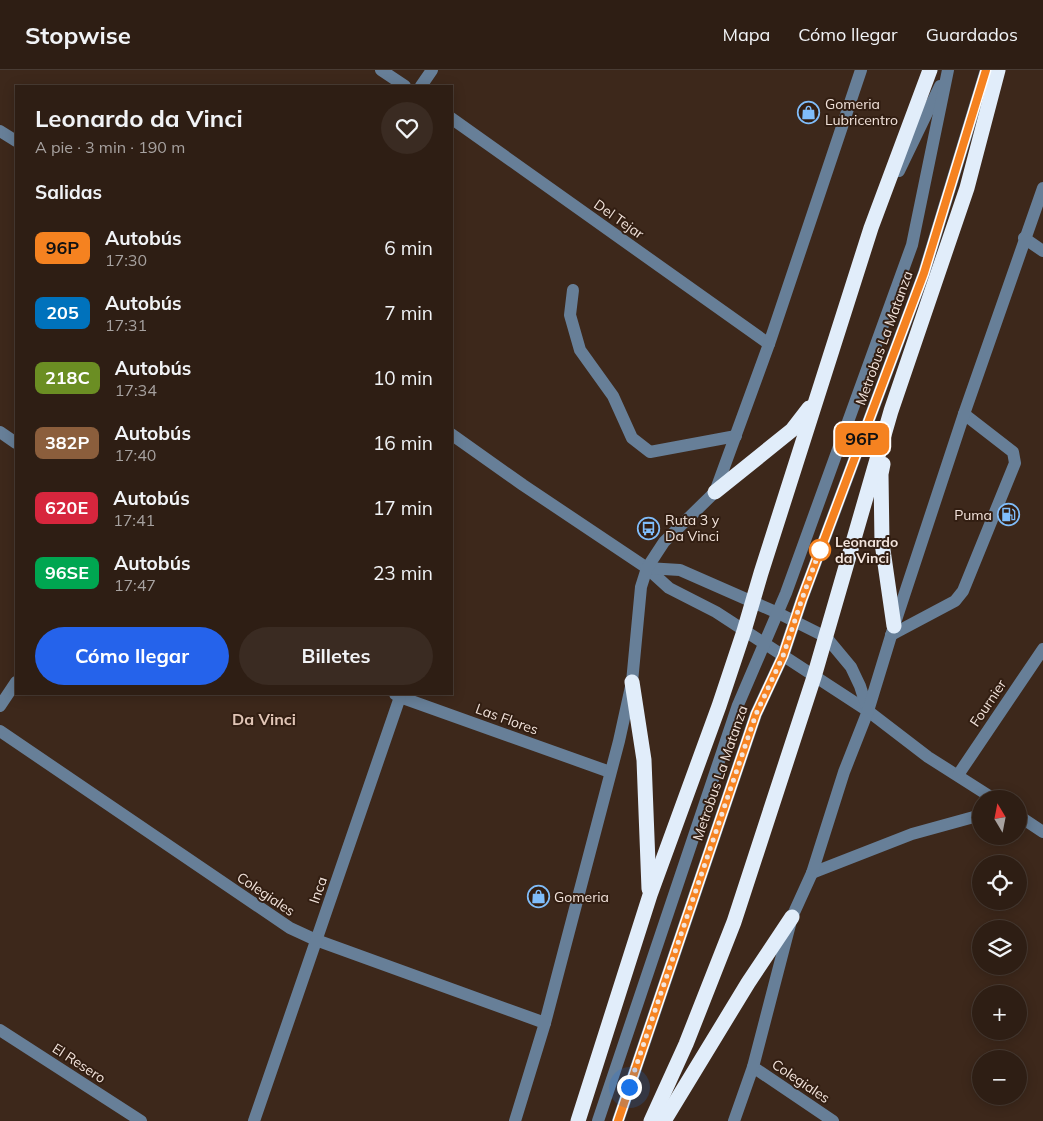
<!DOCTYPE html>
<html lang="es">
<head>
<meta charset="utf-8">
<style>
	body { margin:0; font-family:Mulish,sans-serif; background:#3a2b22; color:#f1f3f6; height:100vh; display:flex; flex-direction:column; font-size:19px; white-space:nowrap }
	* { box-sizing:border-box; margin:0 }
	p { font-size:16px; color:#a7a2a0 }
	.icon { flex:none; width:28px; height:28px; fill:none; stroke:currentColor; stroke-width:2; stroke-linecap:round; stroke-linejoin:round }
	.map { position:relative; flex:1; overflow:hidden }
	.details { position:absolute; left:15px; top:15px; width:438px; height:610px; display:flex; flex-direction:column; background:#2e1e14; border-radius:0px; box-shadow:0 2px 12px #0003,0 0 0 1px #493c34 }
	.details>* { flex:none }
	.badge { padding:0 10px; border-radius:8px; font-size:18px; line-height:32px }
	.needle { width:32px; rotate:350deg }
	.buttons { position:absolute; left:972px; top:720px; display:grid; gap:10px }
	.buttons a { display:grid; place-items:center; width:55px; height:55px; border-radius:50%; background:#2e1e14; box-shadow:0 2px 12px #0003,0 0 0 1px #493c34; font-size:25px }
	.you { position:absolute; width:25px; height:25px; margin:-12px; border:4px solid #fff; border-radius:50%; background:#1a73e8; box-shadow:0 0 0 8px #1a73e833 }
	.map>.badge { position:absolute; translate:-50% -50%; box-shadow:0 0 0 2px #fff }
	h2 { padding:0 20px; font-size:19px; line-height:45px }
	.round { display:grid; place-items:center; flex:none; width:52px; height:52px; border-radius:26px; background:#3a2b22 }
	.headline { display:flex; align-items:center; justify-content:space-between; height:85px; padding:0 20px }
	h1 { font-size:24px; font-weight:700; line-height:38px }
	.primary-button { display:flex; gap:10px; margin-top:auto; padding:10px 20px }
	.primary-button a { flex:1; height:58px; border-radius:30px; background:#2563eb; color:#fff; font-size:20px; font-weight:700; line-height:58px; text-align:center }
	.primary-button a+a { background:#3a2b22; color:#f1f3f6 }
	ul { padding:0; list-style:none }
	li { display:flex; align-items:center; gap:15px; height:65px; padding:0 20px }
	li div { flex:1 }
	li b { display:block; font-size:19px }
	li em { font-style:normal }
	li .badge { min-width:55px; font-weight:700; text-align:center }
	header { display:flex; align-items:center; gap:30px; box-sizing:border-box; height:70px; padding:0 25px; background:#2e1e14; border-bottom:1px solid #493c34 }
	header strong { font-size:24px }
	nav { display:flex; gap:28px; margin-inline-start:auto; font-size:18px }
	.map>svg:first-child { display:block }
	.lines { fill:none; stroke-linecap:round; stroke-linejoin:round }
	.minor { stroke:#677f98; stroke-width:12 }
	.highway { stroke:#e1edfa; stroke-width:15 }
	.line-casing { stroke:#fff; stroke-width:11 }
	.line { stroke:#f58220; stroke-width:8 }
	.walk { stroke:#f3e4dc; stroke-width:5; stroke-dasharray:0 9 }
	.stop-dot { fill:#fff; stroke:#f58220; stroke-width:2.5 }
	.labels { text-anchor:middle; dominant-baseline:central; stroke-width:4; stroke-linejoin:round; paint-order:stroke }
	.poi-label { font-size:14px; fill:#f3e4dc; stroke:#321e12; text-anchor:start }
	.street-label { font-size:14px; fill:#f3e4dc; stroke:#321e12 }
	.stop-label { font-size:14px; font-weight:bold; fill:#f3e4dc; stroke:#321e12; text-anchor:start }
	.quarter-label { font-size:16px; font-weight:bold; fill:#e1c5b6; stroke:#321e12 }
</style>
</head>
<body>
<header>
<strong>Stopwise</strong>
<nav><a>Mapa</a><a>Cómo llegar</a><a>Guardados</a></nav>
</header>
<div class="map">
<svg width="1043" height="1051" viewBox="0 0 1043 1051">
	<rect width="100%" height="100%" fill="#3d281b"/>
	<g class="lines">
		<g class="minor">
			<path d="M381,0L405,16"/>
			<path d="M421,16L432,0"/>
			<path d="M451,48L769,274"/>
			<path d="M0,61L16,71"/>
			<path d="M899,101L940,16"/>
			<path d="M1024,168L1043,181"/>
			<path d="M573,220L570,245L580,280L613,326L632,368L650,382L736,366"/>
			<path d="M0,362L16,373"/>
			<path d="M451,364L523,415L647,498L669,518L716,542L868,641L928,687L994,729"/>
			<path d="M647,498L680,500L778,543L826,567L851,597L860,616L868,641"/>
			<path d="M891,565L955,531L963,521L1015,393L1013,382L964,344"/>
			<path d="M395,624L400,627L610,702"/>
			<path d="M0,636L16,612"/>
			<path d="M0,661L290,858L316,870L545,953"/>
			<path d="M958,705L1043,579"/>
			<path d="M1019,746L1043,762"/>
			<path d="M812,803L912,764L981,745"/>
			<path d="M0,960L141,1051"/>
			<path d="M753,997L833,1051"/>
			<path d="M254,1051L400,627"/>
			<path d="M515,1051L545,953L619,671L632,612L641,517L647,498L664,472L715,422L769,274L861,0"/>
			<path d="M598,1051L738,635L786,523L912,175L948,0"/>
			<path d="M618,1051L756,644L783,586L802,529L924,203L986,0"/>
			<path d="M734,1051L753,997L792,847L812,803L844,702L868,641L894,556L964,344L1043,118"/>
		</g>
		<g class="highway">
			<path d="M883,394L881,404L882,473L894,556"/>
			<path d="M715,422L792,360L809,338"/>
			<path d="M632,612L644,690L649,819"/>
			<path d="M578,1051L650,825L719,636L744,561L761,503L871,158L930,0"/>
			<path d="M651,1051L686,974L734,852L814,607L891,341L967,118L998,0"/>
			<path d="M664,1051L748,913L792,847"/>
		</g>
	</g>
	<g class="lines">
		<defs>
			<path id="line" d="M618,1051L756,644L783,586L802,529L924,203L986,0"/>
		</defs>
		<use href="#line" class="line-casing"/>
		<use href="#line" class="line"/>
		<path class="walk" d="M629,1017L756,644L783,586L802,529L822,474L820,480"/>
	</g>
	<defs>
		<symbol id="shop-ring" viewBox="-11 -11 22 22"><circle r="9.5" fill="#321e12" stroke="#80bdfa" stroke-width="1.5"/><path d="M-5-2.5h2.3a2.7 3.5 0 0 1 5.4 0H5L5.5 6h-11ZM-1.5-2.5h3a1.5 2.3 0 0 0-3 0Z" fill="#80bdfa"/></symbol>
		<symbol id="fuel-ring" viewBox="-11 -11 22 22"><circle r="9.5" fill="#321e12" stroke="#80bdfa" stroke-width="1.5"/><path d="M-5.5-6h7V0h2V4h1.3V-2.5L3-4.5l.8-.8L6-3V5H2.5V1h-1V6h-7ZM-4.2-4.7v3.2H.2V-4.7Z" fill="#80bdfa"/></symbol>
		<symbol id="bus-ring" viewBox="-11 -11 22 22"><circle r="9.5" fill="#321e12" stroke="#80bdfa" stroke-width="1.5"/><path d="M-5-6H5V4H4V6H2V4H-2V6H-4V4H-5ZM-3.5-4V0h7V-4ZM-3.5 1.2v1.5H-2V1.2ZM2 1.2v1.5H3.5V1.2Z" fill="#80bdfa"/></symbol>
	</defs>
	<g fill-rule="evenodd">
		<use href="#shop-ring" x="796" y="30" width="25" height="25"/>
		<use href="#fuel-ring" x="996" y="432" width="25" height="25"/>
		<use href="#bus-ring" x="636" y="446" width="25" height="25"/>
		<use href="#shop-ring" x="526" y="814" width="25" height="25"/>
	</g>
	<circle class="stop-dot" cx="820" cy="480" r="10"/>
	<g class="labels">
		<g class="poi-label">
			<text x="825" y="34">Gomeria<tspan x="825" dy="16">Lubricentro</tspan></text>
			<text x="992" y="445" text-anchor="end">Puma</text>
			<text x="665" y="450">Ruta 3 y<tspan x="665" dy="16">Da Vinci</tspan></text>
			<text x="554" y="827">Gomeria</text>
		</g>
		<g class="street-label">
			<text transform="translate(619 149) rotate(35)">Del Tejar</text>
			<text transform="translate(884 268) rotate(-70)">Metrobus La Matanza</text>
			<text transform="translate(988 633) rotate(-56)">Fournier</text>
			<text transform="translate(507 649) rotate(20)">Las Flores</text>
			<text transform="translate(720 703) rotate(-71)">Metrobus La Matanza</text>
			<text transform="translate(318 820) rotate(-71)">Inca</text>
			<text transform="translate(266 824) rotate(34)">Colegiales</text>
			<text transform="translate(79 993) rotate(33)">El Resero</text>
			<text transform="translate(801 1011) rotate(34)">Colegiales</text>
		</g>
		<g class="stop-label">
			<text x="835" y="472">Leonardo<tspan x="835" dy="16">da Vinci</tspan></text>
		</g>
		<g class="quarter-label">
			<text x="264" y="649">Da Vinci</text>
		</g>
	</g>
</svg>
<div class="buttons">
<a><svg class="needle" viewBox="-14 -14 28 28"><path d="M0-13l5 13h-10z" fill="#e53935"/><path d="M0 13l5-13h-10z" fill="#a7a2a0"/></svg></a>
<a><svg class="icon" aria-label="locate" viewBox="0 0 24 24"><circle cx="12" cy="12" r="6"/><path d="M12 2v4M12 18v4M2 12h4M18 12h4"/></svg></a>
<a><svg class="icon" aria-label="layers" viewBox="0 0 24 24"><path d="M12 4l9 5-9 5-9-5zM3 14l9 5 9-5"/></svg></a>
<a>+</a>
<a>−</a>
</div>
<div class="you" style="left:629px;top:1017px"></div>
<b class="badge" style="left:862px;top:369px;background:#f58220;color:#111">96P</b>
<section class="details">
<div class="headline"><div><h1>Leonardo da Vinci</h1><p>A pie · 3 min · 190 m</p></div><a class="round"><svg class="icon" aria-label="heart" viewBox="0 0 24 24"><path d="M12 20l-8-8c-3-5 5-10 8-4 3-6 11-1 8 4z"/></svg></a></div>
<h2>Salidas</h2>
<ul>
<li><span class="badge" style="background:#f58220;color:#111">96P</span><div><b>Autobús</b><p>17:30</p></div><em>6 min</em></li>
<li><span class="badge" style="background:#0072bc;color:#fff">205</span><div><b>Autobús</b><p>17:31</p></div><em>7 min</em></li>
<li><span class="badge" style="background:#6b8e23;color:#fff">218C</span><div><b>Autobús</b><p>17:34</p></div><em>10 min</em></li>
<li><span class="badge" style="background:#8b5e3c;color:#fff">382P</span><div><b>Autobús</b><p>17:40</p></div><em>16 min</em></li>
<li><span class="badge" style="background:#d7263d;color:#fff">620E</span><div><b>Autobús</b><p>17:41</p></div><em>17 min</em></li>
<li><span class="badge" style="background:#00a651;color:#fff">96SE</span><div><b>Autobús</b><p>17:47</p></div><em>23 min</em></li>
</ul>
<div class="primary-button"><a>Cómo llegar</a><a>Billetes</a></div>
</section>
</div>
</body>
</html>
